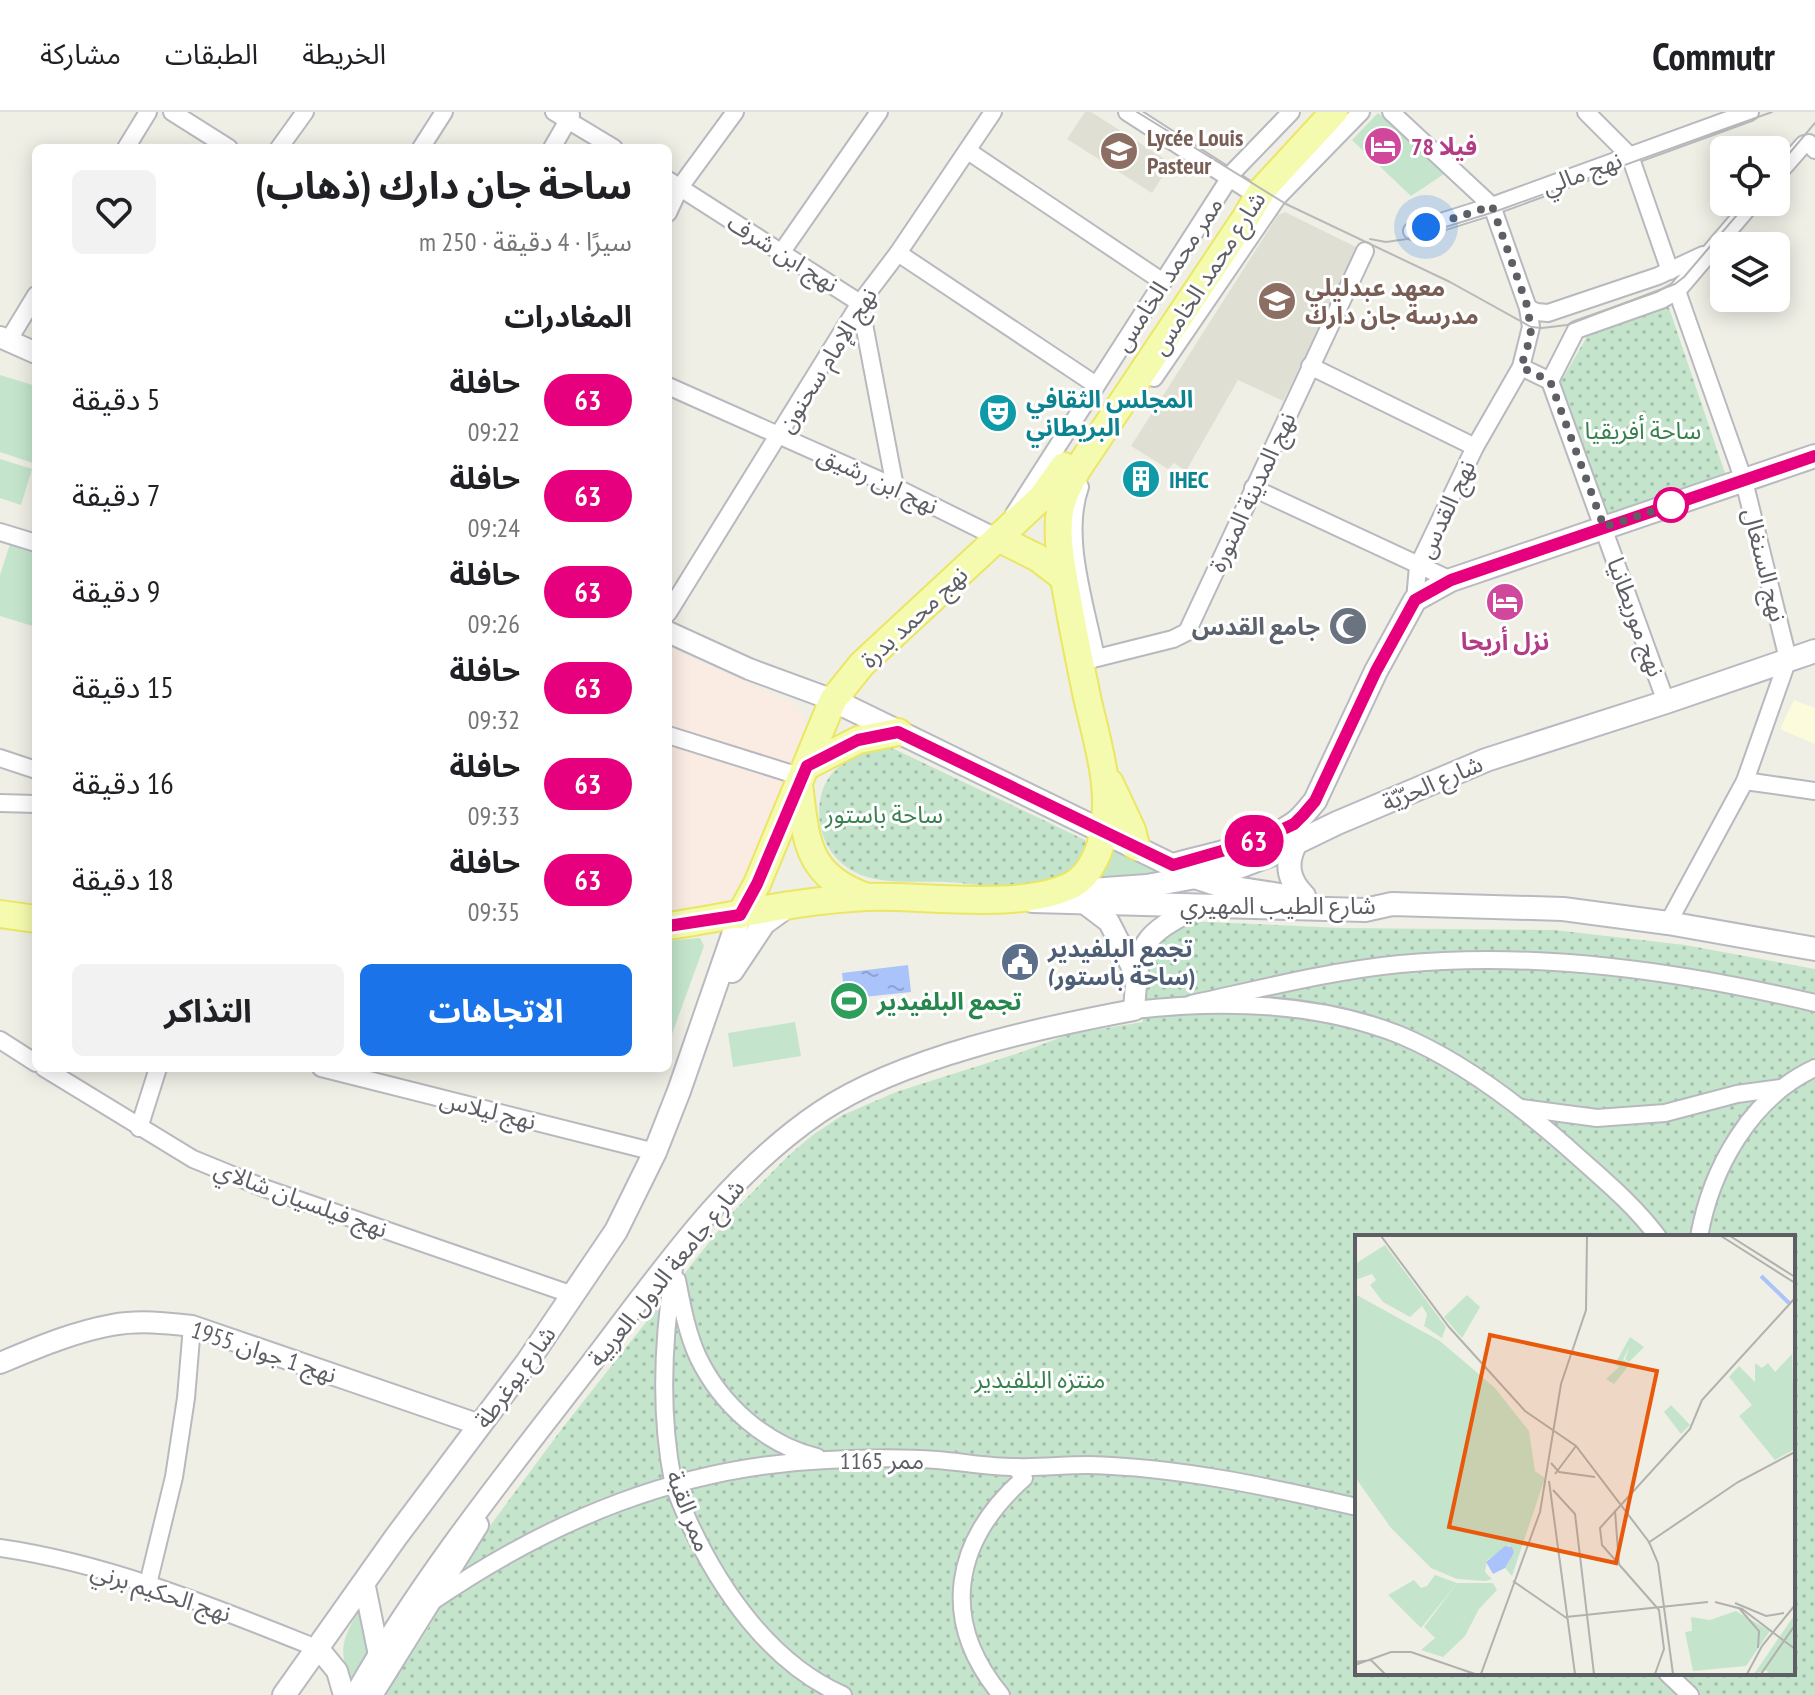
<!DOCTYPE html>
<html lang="ar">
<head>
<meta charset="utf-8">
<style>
	body { margin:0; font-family:"PT Sans Narrow","Noto Sans Arabic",sans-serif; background:#f2f2f2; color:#202124; direction:rtl; height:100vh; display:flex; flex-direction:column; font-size:30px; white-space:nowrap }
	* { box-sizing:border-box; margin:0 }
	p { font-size:26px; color:#757577 }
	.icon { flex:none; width:44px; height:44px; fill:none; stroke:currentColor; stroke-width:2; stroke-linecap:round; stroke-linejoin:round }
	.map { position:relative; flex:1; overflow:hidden; direction:ltr }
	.sheet { position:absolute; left:32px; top:32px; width:640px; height:928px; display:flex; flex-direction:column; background:#fff; border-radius:12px; box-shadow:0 4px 20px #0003; direction:rtl }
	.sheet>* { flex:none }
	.badge { padding:0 16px; border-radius:26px; font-size:28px; line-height:52px }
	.tools { position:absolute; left:1710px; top:24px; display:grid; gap:16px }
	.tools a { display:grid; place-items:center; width:80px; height:80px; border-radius:12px; background:#fff; box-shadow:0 4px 20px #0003; font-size:40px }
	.you { position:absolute; width:40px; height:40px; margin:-20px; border:6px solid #fff; border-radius:50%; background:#1a73e8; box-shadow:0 0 0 12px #1a73e833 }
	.map>.badge { position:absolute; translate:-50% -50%; box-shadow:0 0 0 4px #fff }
	h2 { padding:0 40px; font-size:30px; line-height:72px }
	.round { display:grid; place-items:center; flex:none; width:84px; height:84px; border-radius:12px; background:#f2f2f2 }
	.summary { display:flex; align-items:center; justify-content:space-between; height:136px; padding:0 40px }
	h1 { font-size:38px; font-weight:700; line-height:60px }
	.primary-button { display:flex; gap:16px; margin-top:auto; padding:16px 40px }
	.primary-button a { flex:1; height:92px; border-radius:12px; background:#1a73e8; color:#fff; font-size:32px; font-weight:700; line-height:92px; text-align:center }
	.primary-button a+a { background:#f2f2f2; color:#202124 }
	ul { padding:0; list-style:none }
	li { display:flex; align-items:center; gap:24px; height:96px; padding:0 40px }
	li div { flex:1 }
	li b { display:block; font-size:30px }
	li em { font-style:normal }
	li .badge { min-width:88px; font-weight:700; text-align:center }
	header { display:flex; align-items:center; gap:48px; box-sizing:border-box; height:112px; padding:0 40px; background:#fff; border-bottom:2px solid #e0e0e0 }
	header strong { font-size:38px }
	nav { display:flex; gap:44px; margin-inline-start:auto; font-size:28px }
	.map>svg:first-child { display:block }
	.commercial { fill:#fcfcdd }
	.education { fill:#dfdfd4 }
	.medical { fill:#faebe3 }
	.green { fill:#c4e5cc }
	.park { fill:url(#park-dots); fill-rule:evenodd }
	.water { fill:url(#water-ripples) }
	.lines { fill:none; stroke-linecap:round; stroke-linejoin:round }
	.minor-casing { stroke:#b8b9bf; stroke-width:20 }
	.tertiary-casing { stroke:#b8b9bf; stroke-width:24 }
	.secondary-casing { stroke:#b9bac1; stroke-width:26 }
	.primary-casing { stroke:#ebe663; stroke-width:30 }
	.minor { stroke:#fff; stroke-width:16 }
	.tertiary { stroke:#fff; stroke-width:20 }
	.secondary { stroke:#fff; stroke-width:22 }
	.primary { stroke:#f5fbae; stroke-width:26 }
	.tram { stroke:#b8b8b9; stroke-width:2 }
	.line-casing { stroke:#fff; stroke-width:18 }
	.line { stroke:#e6007e; stroke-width:12 }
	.walk { stroke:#5d5f65; stroke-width:8; stroke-dasharray:0 14.4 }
	.stop-dot { fill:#fff; stroke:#e6007e; stroke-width:4 }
	.labels { text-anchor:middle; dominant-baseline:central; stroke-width:6; stroke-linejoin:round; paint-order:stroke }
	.education-label { font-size:24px; font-weight:bold; fill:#785e54; stroke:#fff; text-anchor:start }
	.hotel-label { font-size:24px; font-weight:bold; fill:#b23c85; stroke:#fff; text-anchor:start }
	.street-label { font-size:24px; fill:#5d5f65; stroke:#fff }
	.culture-label { font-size:24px; font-weight:bold; fill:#0d838f; stroke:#fff; text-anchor:start }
	.park-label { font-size:24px; fill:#38814e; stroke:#fff }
	.worship-label { font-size:24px; font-weight:bold; fill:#5b616d; stroke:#fff; text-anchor:end }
	.service-label { font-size:24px; font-weight:bold; fill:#4e5e75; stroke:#fff; text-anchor:start }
	.leisure-label { font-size:24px; font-weight:bold; fill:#27864d; stroke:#fff; text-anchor:start }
	.inset-river { fill:none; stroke:#aac4fb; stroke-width:4 }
	.inset-road { fill:none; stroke:#b1b1ae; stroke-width:2 }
	.view { fill:#e8590c; fill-opacity:0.15; stroke:#e8590c; stroke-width:4 }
	.inset-edge { fill:none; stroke:#5d5f65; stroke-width:4 }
</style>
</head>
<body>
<header>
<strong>Commutr</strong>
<nav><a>الخريطة</a><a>الطبقات</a><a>مشاركة</a></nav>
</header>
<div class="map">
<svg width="1815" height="1583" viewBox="0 0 1815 1583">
	<defs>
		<pattern id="park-dots" width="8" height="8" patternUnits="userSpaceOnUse" patternTransform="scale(2)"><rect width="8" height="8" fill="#c4e5cc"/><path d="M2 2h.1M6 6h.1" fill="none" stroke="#a2bda9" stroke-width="1.8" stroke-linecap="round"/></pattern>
		<pattern id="water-ripples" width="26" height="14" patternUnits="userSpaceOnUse" patternTransform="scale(2)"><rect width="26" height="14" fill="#aac4fb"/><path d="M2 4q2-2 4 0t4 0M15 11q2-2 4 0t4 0" fill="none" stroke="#8ea2cf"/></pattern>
	</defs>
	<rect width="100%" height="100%" fill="#efefe6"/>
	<path class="commercial" d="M1794,588L1815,596V632L1780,617Z"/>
	<g class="education">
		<path d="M1085,0H1091L1171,51L1152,81L1067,27Z"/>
		<path d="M1285,100L1358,136L1283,289L1238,268L1186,359L1174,351L1168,357L1131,334L1278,103Z"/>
	</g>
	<path class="medical" d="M668,536L794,591L803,603L806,620L747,762L724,792L668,797Z"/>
	<g class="green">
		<path d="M1378,1L1444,62L1411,84L1352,28Z"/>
		<path d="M0,263L36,274V352L0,340Z"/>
		<path d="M0,347L32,357L21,393L0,386Z"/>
		<path d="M10,432L36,440V515L0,504V463Z"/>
		<path d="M1109,736L1171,763L1083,776Z"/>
		<path d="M700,826L704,834L668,933V829Z"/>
		<path d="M795,910L801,944L733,955L728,921Z"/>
		<path d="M360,1496L371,1543L351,1575C339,1535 340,1532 360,1496Z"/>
	</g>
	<g class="park">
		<path d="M1668,193L1726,364L1606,405L1560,271L1591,218Z"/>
		<path d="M890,635L1085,728C1087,736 1084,743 1079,750C1051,787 985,772 946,770C921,769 891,772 867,765C831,754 813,719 821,684C828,651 861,641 890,635Z"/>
		<path d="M1186,809L1342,816L1554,818L1685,833L1815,857V1583H385L429,1515L472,1438L564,1314L733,1100L788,1044L814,1022L843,1003L896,980L1019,941L1070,922L1143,910C1134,843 1134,851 1186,809ZM1357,1125H1793V1561H1357Z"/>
	</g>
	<path class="water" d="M908,853L911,880L845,887L842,861Z"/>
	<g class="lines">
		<defs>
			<g id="minor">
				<path d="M172,0L229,36"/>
				<path d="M554,0L614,36"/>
				<path d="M1127,0L1245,76"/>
				<path d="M1391,0L1492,94L1528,196L1531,215L1521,255L1475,335L1418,454L1415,488"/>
				<path d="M1586,0L1630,44L1670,159"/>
				<path d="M126,36L148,0"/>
				<path d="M279,36L305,0"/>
				<path d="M421,36L444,0"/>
				<path d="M552,36L571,3"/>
				<path d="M968,39L1163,170"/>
				<path d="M1776,64L1804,32L1809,31L1815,38"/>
				<path d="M668,68L860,191L895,375"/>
				<path d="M668,101L680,75L735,0"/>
				<path d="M1412,119L1492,94L1750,0"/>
				<path d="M781,141L879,0"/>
				<path d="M898,141L1096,273"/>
				<path d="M1528,196L1536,200L1548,201L1658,164L1703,143"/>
				<path d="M8,229L36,183"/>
				<path d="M1310,254L1475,335"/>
				<path d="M1521,255L1550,269L1666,590"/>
				<path d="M1154,266L1277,86L1361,0"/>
				<path d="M1550,269L1576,218L1661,188L1677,179L1753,90"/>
				<path d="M668,274L895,375L998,426"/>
				<path d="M1080,375C1062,425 1086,494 1096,546"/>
				<path d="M1253,376L1451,468"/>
				<path d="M1014,402L1234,59L1291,0"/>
				<path d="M0,420L36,431"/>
				<path d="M668,501L860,191L898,141L993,0"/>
				<path d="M1089,548L1173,527L1187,520L1365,139"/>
				<path d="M668,623L802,665"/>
				<path d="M0,646L36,658"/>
				<path d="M1745,669L1815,679"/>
				<path d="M0,691L36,692"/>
				<path d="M1668,811L1745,669L1788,547L1744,369L1677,179"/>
				<path d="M1191,892C1260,877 1329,859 1400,852C1539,839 1679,859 1815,891"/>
				<path d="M1134,898C1221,888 1317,890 1400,923C1460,948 1518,992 1567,1035C1598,1063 1633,1091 1658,1125"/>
				<path d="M0,928L36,951"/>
				<path d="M44,956L193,1047L264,1076L573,1183"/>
				<path d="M321,956L655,1040"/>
				<path d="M1522,996L1597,1006L1665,1001L1737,982L1781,976"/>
				<path d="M139,1016L158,956"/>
				<path d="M1699,1125C1711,1057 1750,986 1815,956"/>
				<path d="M674,1156C663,1226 659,1299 673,1369C676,1382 683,1396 688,1408C720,1478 771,1552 843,1583"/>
				<path d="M677,1168C682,1194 687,1221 698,1245C721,1293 766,1333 817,1345"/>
				<path d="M0,1436C111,1452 216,1496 319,1537"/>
				<path d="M148,1472L174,1365L186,1286L192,1214"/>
				<path d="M433,1489C553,1407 681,1354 827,1348C863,1346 901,1345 937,1348C963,1350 989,1355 1015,1355C1039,1356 1064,1353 1088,1353C1179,1355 1269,1375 1357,1395"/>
				<path d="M1667,1561L1690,1583"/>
				<path d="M1001,1583C939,1508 953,1429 1024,1366L1015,1355"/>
			</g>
			<g id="tertiary">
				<path d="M0,225L36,241"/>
				<path d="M668,520L749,557L833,588"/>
				<path d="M1084,791L1109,810L1136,863"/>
				<path d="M0,1251C36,1236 73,1220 112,1213C139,1208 166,1211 192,1214L480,1313"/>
				<path d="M364,1470L380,1548"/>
				<path d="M319,1537L337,1559L344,1583"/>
				<path d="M355,1583C422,1465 507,1360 589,1254C658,1164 725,1064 820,1000C902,945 1038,916 1134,898C1139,829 1139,825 1201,793"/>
				<path d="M372,1583L478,1413"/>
			</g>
			<g id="secondary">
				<path d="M833,588L1198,766L1222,774L1280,783"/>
				<path d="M1296,731C1285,751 1288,768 1304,784"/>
				<path d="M1173,753C1211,742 1260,735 1293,712C1302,706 1308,697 1315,689L1376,559L1415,488L1451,468L1815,344"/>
				<path d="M1091,778L1147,774L1228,759L1273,742L1337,711L1486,648L1666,590L1815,539"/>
				<path d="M1033,789L1365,798L1392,792L1563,797L1668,811L1815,837"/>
				<path d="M732,859L764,811L786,795"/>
				<path d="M284,1583L396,1425L528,1249L616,1119L655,1040L679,979L740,803"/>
			</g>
			<g id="primary">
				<path d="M998,426L1038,446L1064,466"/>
				<path d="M807,654L858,628L898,620"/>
				<path d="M1110,671L1132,718L1136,734"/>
				<path d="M799,672C806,729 806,764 867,785"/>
				<path d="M0,802L36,807"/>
				<path d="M740,803L757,772L833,588L862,552L1041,386L1064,354"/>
				<path d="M668,814C734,804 800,788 867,785C924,783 1021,799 1072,773C1091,763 1101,737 1104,717C1112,674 1096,626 1087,585C1077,537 1067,489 1060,441C1056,405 1059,389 1077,358L1246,105L1262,78L1334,0"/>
			</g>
		</defs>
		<use href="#minor" class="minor-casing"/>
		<use href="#tertiary" class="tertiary-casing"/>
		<use href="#secondary" class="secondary-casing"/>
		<use href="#primary" class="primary-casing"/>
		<use href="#minor" class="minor"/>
		<use href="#tertiary" class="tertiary"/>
		<use href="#secondary" class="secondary"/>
		<use href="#primary" class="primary"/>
		<g class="tram">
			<path d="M1137,0L1286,92L1450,170L1531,215L1542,216L1567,213L1675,172L1684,165L1748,90"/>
			<path d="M1776,57L1815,11"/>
			<path d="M1370,127L1386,130L1407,127L1494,100L1772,0"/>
		</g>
	</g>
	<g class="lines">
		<defs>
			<path id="line" d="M668,814L740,803L757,772L807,654L858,628L898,620L1173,753L1260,728L1294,712L1303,703L1315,689L1376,559L1415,488L1451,468L1815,344"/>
		</defs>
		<use href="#line" class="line-casing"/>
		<use href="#line" class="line"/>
		<path class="walk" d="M1426,115L1492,94L1528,196L1531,223L1521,255L1550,269L1604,415L1671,393"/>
	</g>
	<defs>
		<symbol id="hotel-disc" viewBox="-11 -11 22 22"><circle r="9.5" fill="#d1479c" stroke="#fff"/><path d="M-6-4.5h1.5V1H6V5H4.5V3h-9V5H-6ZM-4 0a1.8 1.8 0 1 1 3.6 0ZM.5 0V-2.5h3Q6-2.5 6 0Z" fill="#fff"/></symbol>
		<symbol id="school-disc" viewBox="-11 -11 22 22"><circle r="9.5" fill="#8d6e63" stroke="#fff"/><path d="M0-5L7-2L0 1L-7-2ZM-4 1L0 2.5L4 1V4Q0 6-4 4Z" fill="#fff"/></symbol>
		<symbol id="university-disc" viewBox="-11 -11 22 22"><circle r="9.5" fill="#8d6e63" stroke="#fff"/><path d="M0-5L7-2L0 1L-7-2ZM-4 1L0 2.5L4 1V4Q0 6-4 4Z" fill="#fff"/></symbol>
		<symbol id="theatre-disc" viewBox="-11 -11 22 22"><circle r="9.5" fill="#0f9aa8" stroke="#fff"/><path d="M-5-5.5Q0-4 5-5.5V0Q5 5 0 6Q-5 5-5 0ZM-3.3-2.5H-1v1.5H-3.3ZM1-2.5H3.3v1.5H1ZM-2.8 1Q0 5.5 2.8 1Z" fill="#fff"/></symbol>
		<symbol id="building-disc" viewBox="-11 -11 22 22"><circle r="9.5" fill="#0f9aa8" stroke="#fff"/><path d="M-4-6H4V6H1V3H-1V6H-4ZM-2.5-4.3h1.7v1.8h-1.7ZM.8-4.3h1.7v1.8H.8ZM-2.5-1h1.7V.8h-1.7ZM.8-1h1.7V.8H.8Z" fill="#fff"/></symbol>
		<symbol id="mosque-disc" viewBox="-11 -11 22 22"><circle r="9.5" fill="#6b7280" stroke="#fff"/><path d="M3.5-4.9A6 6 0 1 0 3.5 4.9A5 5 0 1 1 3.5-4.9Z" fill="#fff"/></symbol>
		<symbol id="civic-disc" viewBox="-11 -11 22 22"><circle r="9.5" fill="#5c6f8a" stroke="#fff"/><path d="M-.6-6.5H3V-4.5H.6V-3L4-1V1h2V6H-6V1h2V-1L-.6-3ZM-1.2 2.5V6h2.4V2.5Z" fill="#fff"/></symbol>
		<symbol id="stadium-disc" viewBox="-11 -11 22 22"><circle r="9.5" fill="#2e9e5b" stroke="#fff"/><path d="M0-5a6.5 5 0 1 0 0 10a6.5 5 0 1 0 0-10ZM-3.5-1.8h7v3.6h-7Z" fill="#fff"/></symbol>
	</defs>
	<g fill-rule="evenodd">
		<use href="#hotel-disc" x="1361" y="12" width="44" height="44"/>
		<use href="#school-disc" x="1097" y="17" width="44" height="44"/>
		<use href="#university-disc" x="1255" y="167" width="44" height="44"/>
		<use href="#theatre-disc" x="976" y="279" width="44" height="44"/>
		<use href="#building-disc" x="1119" y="345" width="44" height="44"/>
		<use href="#hotel-disc" x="1483" y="468" width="44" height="44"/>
		<use href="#mosque-disc" x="1326" y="492" width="44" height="44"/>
		<use href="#civic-disc" x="998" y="828" width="44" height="44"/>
		<use href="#stadium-disc" x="827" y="867" width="44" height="44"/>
	</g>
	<circle class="stop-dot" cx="1671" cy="393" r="16"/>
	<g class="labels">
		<g class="education-label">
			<text x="1147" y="25">Lycée Louis<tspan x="1147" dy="28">Pasteur</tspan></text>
			<text x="1305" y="175">معهد عبدليلي<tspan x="1305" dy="28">مدرسة جان دارك</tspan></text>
		</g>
		<g class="hotel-label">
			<text x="1411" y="34">فيلا 78</text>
			<text x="1505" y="529" text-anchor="middle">نزل أريحا</text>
		</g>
		<g class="street-label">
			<text transform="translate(1582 61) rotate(-20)">نهج مالي</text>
			<text transform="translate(783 141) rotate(32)">نهج ابن شرف</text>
			<text transform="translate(1208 161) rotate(-57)">شارع محمد الخامس</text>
			<text transform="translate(1168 162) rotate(-57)">ممر محمد الخامس</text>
			<text transform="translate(827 248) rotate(-58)">نهج الإمام سحنون</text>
			<text transform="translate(878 368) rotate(25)">نهج ابن رشيق</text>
			<text transform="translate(1252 380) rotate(-65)">نهج المدينة المنورة</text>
			<text transform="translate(1446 397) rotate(-65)">نهج القدس</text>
			<text transform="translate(1765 453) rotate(76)">نهج السنغال</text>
			<text transform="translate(914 505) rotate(-43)">نهج محمد بدرة</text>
			<text transform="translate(1636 505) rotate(70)">نهج موريطانيا</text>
			<text transform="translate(1432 671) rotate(-23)">شارع الحرّيّة</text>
			<text x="1278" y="793">شارع الطيب المهيري</text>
			<text transform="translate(488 998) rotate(14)">نهج ليلاس</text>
			<text transform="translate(301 1087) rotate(20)">نهج فيلسيان شالاي</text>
			<text transform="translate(666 1161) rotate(-51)">شارع جامعة الدول العربية</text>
			<text transform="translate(264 1240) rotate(18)">نهج 1 جوان 1955</text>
			<text transform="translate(515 1265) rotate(-54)">شارع يوغرطة</text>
			<text x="882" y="1348">ممر 1165</text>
			<text transform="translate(689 1399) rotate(69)">ممر القبة</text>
			<text transform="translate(161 1480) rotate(18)">نهج الحكيم برني</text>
		</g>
		<g class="culture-label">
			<text x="1026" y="287">المجلس الثقافي<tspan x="1026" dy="28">البريطاني</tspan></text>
			<text x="1169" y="367">IHEC</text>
		</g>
		<g class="park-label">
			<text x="1643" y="318">ساحة أفريقيا</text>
			<text x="884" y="702">ساحة باستور</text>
			<text x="1040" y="1267">منتزه البلفيدير</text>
		</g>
		<g class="worship-label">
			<text x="1320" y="514">جامع القدس</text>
		</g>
		<g class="service-label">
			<text x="1048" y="836">تجمع البلفيدير<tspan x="1048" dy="28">(ساحة باستور)</tspan></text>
		</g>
		<g class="leisure-label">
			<text x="877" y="889">تجمع البلفيدير</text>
		</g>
	</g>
	<g transform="translate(1355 1123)">
		<rect width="440" height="440" fill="#efefe6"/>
		<path d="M30,10L91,92L87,103L69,91L72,79L67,71L55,82L28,67L15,50L21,45L17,39L0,45V29ZM112,60L125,72L107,103L89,82ZM275,102L289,112L274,127L270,124L275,111L268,124L275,129L259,149L251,144L264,132L260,129ZM316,170L335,190L326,199L309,177ZM80,340L102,348L66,393L33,360L59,345L66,353L72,351ZM381,376L415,396L391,431L338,436L330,397L337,396L336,382L355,385ZM440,379V439H413L412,435L399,439Z" fill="#c4e5cc"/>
		<path d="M437,119L440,214L420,225L384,181L397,170L374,142L384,131L400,147V128L407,133L413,128L420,137Z" fill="#c4e5cc"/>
		<path d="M0,59L85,106L140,153L174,196L180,236L190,243L157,341L150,333L159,318L154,310L132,325L130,337L137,344L130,346L102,344L76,333L36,293L0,242ZM102,348H138L142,355L124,374L110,401L88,422L66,415L80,403L69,392Z" fill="#c4e5cc"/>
		<path d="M150,311L157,312L159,318L150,333L138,339L131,327Z" fill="#aac4fb"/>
		<path class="inset-river" d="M406,41L434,68"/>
		<path class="inset-road" d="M26,1L94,92L170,176L221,211L294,307L303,328L318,439M366,1L440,48M375,1L440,42M196,228L204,237L240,242M200,239L221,211M194,246L220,439M198,255L220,279L239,439M260,275L264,330M293,308L383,247L440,217M158,346L213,384M360,367L387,374L440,414M380,368L411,381L429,378M384,373L404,396L403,413M211,382L353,367M0,427L16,425L30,439M0,430L36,417H56L120,439M126,439L185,277L206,149L231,75L232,1M300,439L309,414L304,375L247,310L245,293L335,194L347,165L440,63M392,439L407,411L440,370M406,439L440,390"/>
		<path class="view" d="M135,100L302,136L261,328L94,292Z"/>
		<rect width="440" height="440" class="inset-edge"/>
	</g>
</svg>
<div class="tools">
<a><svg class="icon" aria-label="locate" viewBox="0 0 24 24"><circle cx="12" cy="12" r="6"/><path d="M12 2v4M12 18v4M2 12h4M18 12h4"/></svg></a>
<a><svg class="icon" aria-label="layers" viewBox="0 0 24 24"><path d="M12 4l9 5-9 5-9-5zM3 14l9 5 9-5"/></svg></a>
</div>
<div class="you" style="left:1426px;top:115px"></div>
<b class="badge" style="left:1254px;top:729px;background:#e6007e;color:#fff">63</b>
<section class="sheet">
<div class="summary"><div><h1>ساحة جان دارك (ذهاب)</h1><p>سيرًا · 4 دقيقة · 250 m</p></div><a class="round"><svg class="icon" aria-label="heart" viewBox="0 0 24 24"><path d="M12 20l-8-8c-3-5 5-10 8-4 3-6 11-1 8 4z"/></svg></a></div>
<h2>المغادرات</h2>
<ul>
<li><span class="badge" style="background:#e6007e;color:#fff">63</span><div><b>حافلة</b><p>09:22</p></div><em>5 دقيقة</em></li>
<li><span class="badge" style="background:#e6007e;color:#fff">63</span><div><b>حافلة</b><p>09:24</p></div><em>7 دقيقة</em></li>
<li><span class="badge" style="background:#e6007e;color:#fff">63</span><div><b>حافلة</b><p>09:26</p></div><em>9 دقيقة</em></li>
<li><span class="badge" style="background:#e6007e;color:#fff">63</span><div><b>حافلة</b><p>09:32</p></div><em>15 دقيقة</em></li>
<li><span class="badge" style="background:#e6007e;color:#fff">63</span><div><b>حافلة</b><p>09:33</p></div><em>16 دقيقة</em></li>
<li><span class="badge" style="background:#e6007e;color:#fff">63</span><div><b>حافلة</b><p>09:35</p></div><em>18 دقيقة</em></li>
</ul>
<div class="primary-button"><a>الاتجاهات</a><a>التذاكر</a></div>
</section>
</div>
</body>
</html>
